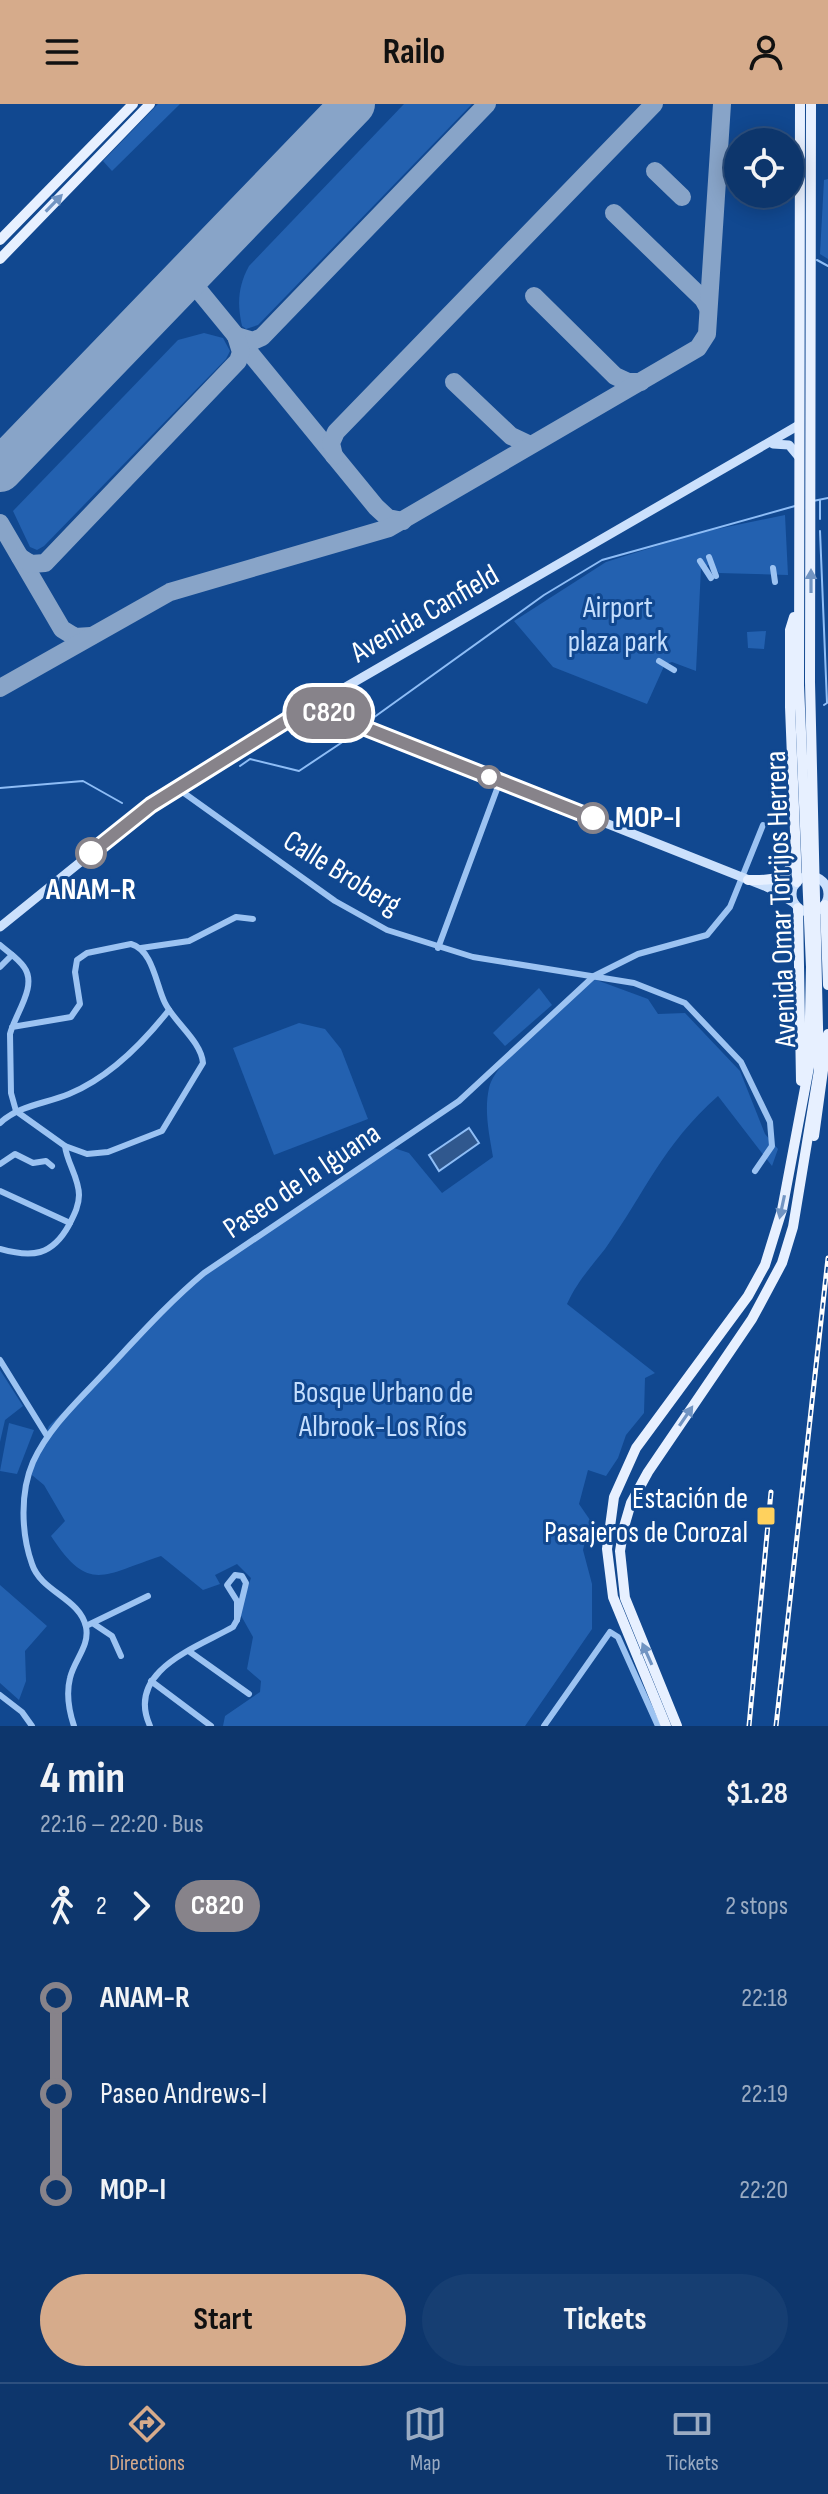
<!DOCTYPE html>
<html lang="en">
<head>
<meta charset="utf-8">
<style>
	body { margin:0; font-family:"Sofia Sans Condensed",sans-serif; background:#163e72; color:#f1f3f6; height:100vh; display:flex; flex-direction:column; font-size:30px; white-space:nowrap }
	* { box-sizing:border-box; margin:0 }
	p { font-size:26px; color:#9aabc2 }
	.icon { flex:none; width:44px; height:44px; fill:none; stroke:currentColor; stroke-width:2; stroke-linecap:round; stroke-linejoin:round }
	.map { position:relative; height:1622px; overflow:hidden }
	.side { display:flex; flex-direction:column; background:#0d366c; flex:1 }
	.side>* { flex:none }
	.badge { padding:0 16px; border-radius:26px; font-size:28px; line-height:52px }
	.controls { position:absolute; left:724px; top:24px; display:grid; gap:16px }
	.controls a { display:grid; place-items:center; width:80px; height:80px; border-radius:50%; background:#0d366c; box-shadow:0 4px 20px #0003,0 0 0 2px #2d507f; font-size:40px }
	.map>.badge { position:absolute; translate:-50% -50%; box-shadow:0 0 0 4px #fff }
	.legs { display:flex; align-items:center; gap:12px; height:88px; padding:0 40px; font-size:26px }
	.legs p { margin-inline-start:auto }
	.headline { display:flex; align-items:center; justify-content:space-between; height:136px; padding:0 40px }
	h1 { font-size:44px; font-weight:700; line-height:60px }
	.primary-button { display:flex; gap:16px; margin-top:auto; padding:16px 40px }
	.primary-button a { flex:1; height:92px; border-radius:48px; background:#d6ab8b; color:#111; font-size:32px; font-weight:700; line-height:92px; text-align:center }
	.primary-button a+a { background:#163e72; color:#f1f3f6 }
	ul { padding:0 40px; list-style:none }
	li { display:flex; align-items:center; gap:28px; height:96px; font-size:30px }
	li i { display:grid; place-items:center; width:12px; height:100%; margin:0 10px; background:currentColor }
	li i::after { content:''; width:20px; height:20px; margin:-10px; border:6px solid; border-radius:50%; background:#0d366c }
	li p { margin-inline-start:auto }
	li:first-child i { background:linear-gradient(#0000 50%,currentColor 0) }
	li:last-child i { background:linear-gradient(currentColor 50%,#0000 0) }
	header { display:flex; justify-content:space-between; align-items:center; height:104px; padding:0 40px; background:#d6ab8b; color:#111; font-size:36px; font-weight:700 }
	.menu { display:flex; justify-content:space-around; align-items:center; height:112px; border-top:2px solid #2d507f; background:#0d366c; font-size:22px; color:#9aabc2 }
	.menu a { display:grid; justify-items:center; gap:4px }
	.menu .on { color:#d6ab8b }
	.map>svg:first-child { display:block }
	.green { fill:#2361b0 }
	.water { fill:#30588e; stroke:#8ebdf6; stroke-width:2 }
	.lines { fill:none; stroke-linecap:round; stroke-linejoin:round }
	.stream { stroke:#8ebdf6; stroke-width:2 }
	.taxiway { stroke:#88a4c8; stroke-width:18 }
	.runway { stroke:#88a4c8; stroke-width:44 }
	.street { stroke:#9cc3f2; stroke-width:6 }
	.secondary { stroke:#cbe0fc; stroke-width:9 }
	.primary { stroke:#e7f0ff; stroke-width:10 }
	.rail-casing { stroke:#fff; stroke-width:5 }
	.rail { stroke:#114890; stroke-width:2; stroke-dasharray:6; stroke-linecap:butt }
	.oneway { fill:#7194c2 }
	.line-1-casing { stroke:#fff; stroke-width:18 }
	.line-1 { stroke:#87838a; stroke-width:12 }
	.stop-1-dot { fill:#fff; stroke:#87838a; stroke-width:4 }
	.poi-dot { fill:#ffd15d; stroke:#114890; stroke-width:3 }
	.labels { text-anchor:middle; dominant-baseline:central; stroke-width:6; stroke-linejoin:round; paint-order:stroke }
	.park-label { font-size:30px; fill:#c3ddfd; stroke:#114890 }
	.street-label { font-size:30px; fill:#fff; stroke:#114890 }
	.stop-label { font-size:30px; font-weight:bold; fill:#fff; stroke:#114890; text-anchor:start }
	.poi-label { font-size:30px; fill:#fff; stroke:#114890; text-anchor:end }
</style>
</head>
<body>
<header><svg class="icon" aria-label="menu" viewBox="0 0 24 24"><path d="M4 6h16M4 12h16M4 18h16"/></svg>Railo<svg class="icon" aria-label="person" viewBox="0 0 24 24"><circle cx="12" cy="8" r="4"/><path d="M4 21q1-7 8-7t8 7"/></svg></header>
<div class="map">
<svg width="828" height="1622" viewBox="0 0 828 1622">
	<rect width="100%" height="100%" fill="#114890"/>
	<g class="green">
		<path d="M158,0H180L112,67L103,57Z"/>
		<path d="M404,0H472L258,221L246,225L242,222C237,200 238,182 249,162Z"/>
		<path d="M828,75V155L820,150L824,76Z"/>
		<path d="M204,229L223,234L230,247L226,255L44,442L37,446L30,443L13,407L178,236Z"/>
		<path d="M785,411L788,471L719,469L712,460L701,464L696,567L672,558L665,560L647,600L553,563L514,517L606,458L698,429Z"/>
		<path d="M766,527L764,545L748,544L747,528Z"/>
		<path d="M591,874L648,895L658,910L685,909L740,967L765,1030L778,1045L772,1062L718,992C662,1042 646,1087 605,1145C590,1164 577,1178 567,1200L655,1269L645,1274L644,1309L626,1331L618,1354L606,1372L588,1366L579,1400L590,1416L583,1446L592,1480V1525L525,1622H223L225,1612L260,1588L261,1577L247,1565L253,1533L239,1508L251,1474L237,1460L215,1471L220,1480L203,1486L161,1452C103,1471 89,1490 51,1432L65,1417L44,1381L27,1367L49,1322L202,1171L391,1043L409,1049L442,1089L493,1053C489,1029 484,1007 489,984C494,957 568,896 591,874Z"/>
		<path d="M539,884L552,901L505,942L493,929Z"/>
		<path d="M299,919L325,925L341,945L368,1015L274,1051L233,944Z"/>
		<path d="M0,1266L23,1302L5,1316L0,1338Z"/>
		<path d="M9,1319L34,1326L17,1370L0,1367Z"/>
		<path d="M0,1481L47,1522L25,1547L26,1577L19,1596L0,1579Z"/>
	</g>
	<path class="water" d="M469,1024L479,1039L439,1067L429,1051Z"/>
	<g class="lines">
		<g class="stream">
			<path d="M817,156L828,162"/>
			<path d="M820,396V415"/>
			<path d="M813,397L828,394"/>
			<path d="M820,427L827,599L824,601"/>
			<path d="M373,614L544,491L602,456L795,402"/>
			<path d="M240,662L250,655L299,667L344,637"/>
			<path d="M0,684L83,677L122,699"/>
		</g>
		<g class="taxiway">
			<path d="M655,67L682,93"/>
			<path d="M614,109L703,195L708,204"/>
			<path d="M187,172L376,403L388,414L403,417"/>
			<path d="M534,192L615,272L628,278H641"/>
			<path d="M236,232L253,237L262,233L487,0"/>
			<path d="M454,278L511,332L530,341"/>
			<path d="M334,352L331,339L336,328L654,0"/>
			<path d="M0,419L62,525L75,533L91,532"/>
			<path d="M20,453L31,460L45,459L238,257L241,248L236,232"/>
			<path d="M0,584L170,488L389,424L698,244L707,230L722,0"/>
		</g>
		<path class="runway" d="M0,366L353,0"/>
		<g class="street">
			<path d="M709,453L716,472"/>
			<path d="M700,457L711,474"/>
			<path d="M773,464L775,478"/>
			<path d="M659,557L674,566"/>
			<path d="M177,684L335,797L387,826L473,853L634,879L685,899L741,958L770,1018L772,1042L755,1067"/>
			<path d="M827,784H828"/>
			<path d="M0,841C8,848 18,854 24,863C38,882 15,910 10,930L11,989L16,1007L65,1042L87,1050L108,1048L162,1027L203,959C201,937 175,919 165,899C156,881 153,846 131,840L87,849L77,856L75,868L80,900L71,913L12,923"/>
			<path d="M141,844L189,837L236,813L253,815"/>
			<path d="M438,844L500,677"/>
			<path d="M0,863L12,851"/>
			<path d="M0,1019C19,1001 45,1000 69,990C108,974 143,939 169,906"/>
			<path d="M0,1060L15,1050L33,1059L46,1057L52,1062"/>
			<path d="M0,1087L70,1119"/>
			<path d="M0,1145C32,1154 52,1152 69,1121C74,1111 79,1102 79,1091C79,1074 67,1059 65,1042"/>
			<path d="M0,1256L47,1332"/>
			<path d="M235,1471L242,1472L246,1479L237,1516V1497L227,1481Z"/>
			<path d="M94,1520L112,1532L121,1552"/>
			<path d="M86,1522L148,1492"/>
			<path d="M190,1548L249,1590"/>
			<path d="M151,1577L211,1622"/>
			<path d="M0,1591L22,1608L32,1622"/>
			<path d="M74,1622C69,1607 66,1590 70,1574C74,1556 90,1542 86,1523C80,1494 41,1488 32,1460C21,1429 20,1388 33,1358C49,1323 79,1296 105,1268C137,1234 168,1199 204,1169L459,997L594,872L638,850L707,831L730,803L763,721"/>
			<path d="M150,1622C125,1567 196,1544 233,1523L237,1516"/>
			<path d="M544,1622L610,1528L618,1533L658,1622"/>
		</g>
		<g class="secondary">
			<path d="M773,340L789,341L799,353"/>
			<path d="M310,602L767,783L794,799"/>
			<circle cx="810" cy="790" r="18"/>
			<path d="M767,783L795,781"/>
			<path d="M0,823L151,701L221,655L799,321"/>
		</g>
		<g class="primary">
			<path d="M0,136L133,0"/>
			<path d="M0,155L150,0"/>
			<path d="M794,513L790,526V603L797,778"/>
			<path d="M748,776C769,776 786,778 795,755"/>
			<path d="M825,801L828,881"/>
			<path d="M798,804L801,977"/>
			<path d="M814,1032L828,930"/>
			<path d="M666,1622L613,1493L607,1445L614,1393L636,1344L748,1192L765,1161L782,1106L809,963L811,863L799,581L800,0"/>
			<path d="M677,1622L625,1494L620,1447L624,1423L631,1399L648,1368L752,1215L782,1159L793,1123L819,966L810,578L811,0"/>
		</g>
		<defs>
			<g id="rail">
				<path d="M749,1622L771,1388"/>
				<path d="M776,1622L828,1154"/>
			</g>
		</defs>
		<use href="#rail" class="rail-casing"/>
		<use href="#rail" class="rail"/>
	</g>
	<defs><path id="oneway-solid" d="M-6-.8H1V-3.2L6.5 0L1 3.2V.8H-6Z" transform="scale(2)"/></defs>
	<g class="oneway">
		<use href="#oneway-solid" transform="translate(54 99) rotate(-46)"/>
		<use href="#oneway-solid" transform="translate(811 477) rotate(-90)"/>
		<use href="#oneway-solid" transform="translate(782 1103) rotate(102)"/>
		<use href="#oneway-solid" transform="translate(686 1312) rotate(-56)"/>
		<use href="#oneway-solid" transform="translate(647 1550) rotate(-114)"/>
	</g>
	<g class="lines">
		<defs>
			<path id="line-1" d="M91,749L151,701L310,602L593,714"/>
		</defs>
		<use href="#line-1" class="line-1-casing"/>
		<use href="#line-1" class="line-1"/>
	</g>
	<g class="stop-1-dot">
		<circle cx="489" cy="673" r="10"/>
		<circle cx="593" cy="714" r="14"/>
		<circle cx="91" cy="749" r="14"/>
	</g>
	<rect class="poi-dot" x="756" y="1402" width="20" height="20" rx="4"/>
	<g class="labels">
		<g class="park-label">
			<text x="618" y="504">Airport<tspan x="618" dy="34">plaza park</tspan></text>
			<text x="383" y="1289">Bosque Urbano de<tspan x="383" dy="34">Albrook-Los Ríos</tspan></text>
		</g>
		<g class="street-label">
			<text transform="translate(425 510) rotate(-30)">Avenida Canfield</text>
			<text transform="translate(342 769) rotate(32)">Calle Broberg</text>
			<text transform="translate(781 795) rotate(-92)">Avenida Omar Torrijos Herrera</text>
			<text transform="translate(302 1077) rotate(-34)">Paseo de la Iguana</text>
		</g>
		<g class="stop-label">
			<text x="615" y="714">MOP-I</text>
			<text x="91" y="786" text-anchor="middle">ANAM-R</text>
		</g>
		<g class="poi-label">
			<text x="748" y="1395">Estación de<tspan x="748" dy="34">Pasajeros de Corozal</tspan></text>
		</g>
	</g>
</svg>
<div class="controls">
<a><svg class="icon" aria-label="locate" viewBox="0 0 24 24"><circle cx="12" cy="12" r="6"/><path d="M12 2v4M12 18v4M2 12h4M18 12h4"/></svg></a>
</div>
<b class="badge" style="left:329px;top:609px;background:#87838a;color:#fff">C820</b>
</div>
<section class="side">
<div class="headline"><div><h1>4 min</h1><p>22:16 – 22:20 · Bus</p></div><b>$1.28</b></div>
<div class="legs"><svg class="icon" aria-label="walk" viewBox="0 0 24 24"><circle cx="13" cy="4" r="2"/><path d="M13 8l-2 6 4 7M11 14l-3 7M7 12l3-4h3l4 4"/></svg>2<svg class="icon" aria-label="forward" viewBox="0 0 24 24"><path d="M9 5l7 7-7 7"/></svg><b class="badge" style="background:#87838a;color:#fff">C820</b><p>2 stops</p></div>
<ul>
<li><i style="color:#87838a"></i><b>ANAM-R</b><p>22:18</p></li>
<li><i style="color:#87838a"></i><span>Paseo Andrews-I</span><p>22:19</p></li>
<li><i style="color:#87838a"></i><b>MOP-I</b><p>22:20</p></li>
</ul>
<div class="primary-button"><a>Start</a><a>Tickets</a></div>
</section>
<nav class="menu">
<a class="on"><svg class="icon" aria-label="directions" viewBox="0 0 24 24"><path d="M12 3l9 9-9 9-9-9zM9 14v-3h6M13 9l2 2-2 2"/></svg>Directions</a>
<a><svg class="icon" aria-label="map" viewBox="0 0 24 24"><path d="M3 6l6-2 6 2 6-2v14l-6 2-6-2-6 2zM9 4v14M15 6v14"/></svg>Map</a>
<a><svg class="icon" aria-label="tickets" viewBox="0 0 24 24"><path d="M3 7h18v10H3zM15 7v10"/></svg>Tickets</a>
</nav>
</body>
</html>
